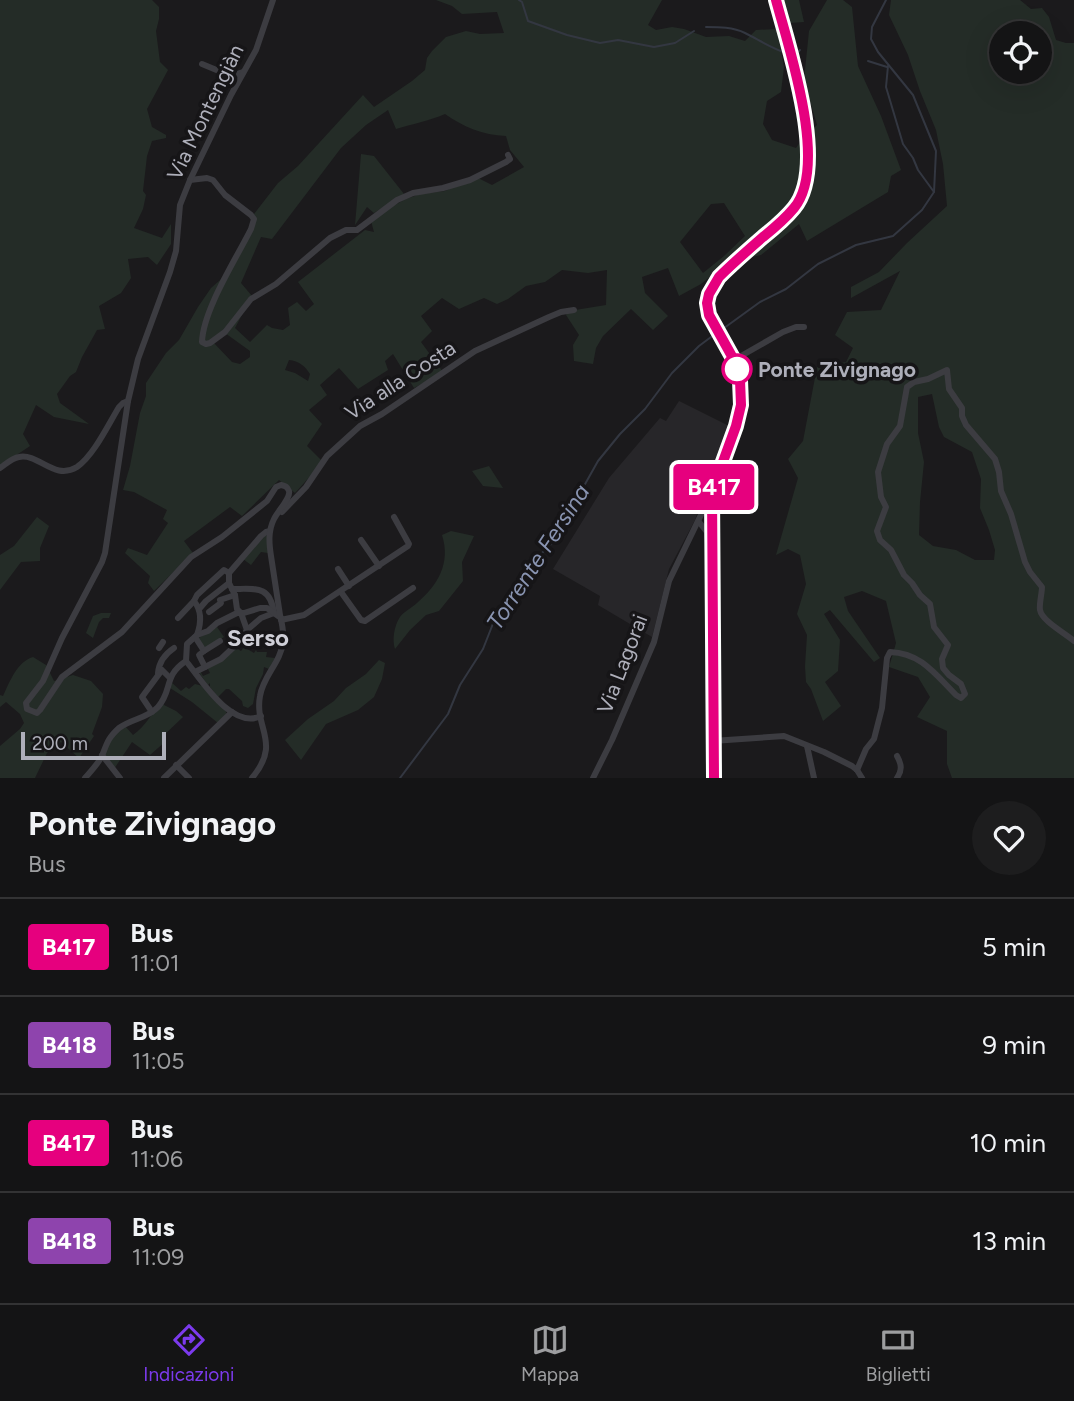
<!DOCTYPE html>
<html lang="it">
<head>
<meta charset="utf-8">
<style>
	body { margin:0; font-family:Figtree,sans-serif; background:#1d1d1e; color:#f1f3f6; height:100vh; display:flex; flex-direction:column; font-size:26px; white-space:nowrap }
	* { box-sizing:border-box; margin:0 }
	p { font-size:23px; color:#9d9ea0 }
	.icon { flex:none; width:38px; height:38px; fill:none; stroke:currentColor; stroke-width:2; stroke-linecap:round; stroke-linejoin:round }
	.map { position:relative; height:778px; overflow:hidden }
	.sheet { display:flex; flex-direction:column; background:#141415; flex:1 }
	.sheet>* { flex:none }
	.badge { padding:0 14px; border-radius:5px; font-size:24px; line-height:46px }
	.tools { position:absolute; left:989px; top:21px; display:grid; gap:14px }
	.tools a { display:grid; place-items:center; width:63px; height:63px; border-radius:50%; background:#141415; box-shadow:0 7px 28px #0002,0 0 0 2px #333334; font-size:35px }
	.scale { position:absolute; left:21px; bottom:18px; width:145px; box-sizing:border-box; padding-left:7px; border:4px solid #aeafba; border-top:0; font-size:19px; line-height:24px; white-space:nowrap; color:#aeafba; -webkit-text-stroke:5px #161517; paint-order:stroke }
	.map>.badge { position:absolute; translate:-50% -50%; box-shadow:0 0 0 4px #fff }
	.round { display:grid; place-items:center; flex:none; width:74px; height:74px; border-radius:37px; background:#1d1d1e }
	.head { display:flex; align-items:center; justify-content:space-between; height:119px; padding:0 28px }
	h1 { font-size:33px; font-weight:700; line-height:52px }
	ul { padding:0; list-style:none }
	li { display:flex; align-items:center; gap:21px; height:98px; padding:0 28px; border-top:2px solid #333334 }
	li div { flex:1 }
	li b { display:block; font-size:26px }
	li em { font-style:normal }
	li .badge { min-width:77px; font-weight:700; text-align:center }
	.tab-bar { display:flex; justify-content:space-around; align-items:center; height:98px; border-top:2px solid #333334; background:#141415; font-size:19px; color:#9d9ea0 }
	.tab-bar a { display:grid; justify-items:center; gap:4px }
	.tab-bar .current { color:#7c3aed }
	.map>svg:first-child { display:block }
	.built { fill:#272629 }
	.green { fill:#242c27; fill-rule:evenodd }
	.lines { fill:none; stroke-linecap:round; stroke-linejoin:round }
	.stream { stroke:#333741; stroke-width:2 }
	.major-tunnel { stroke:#38383c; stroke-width:7; stroke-dasharray:7 3.5; stroke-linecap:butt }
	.minor { stroke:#3c3c41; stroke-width:6 }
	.major { stroke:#58585f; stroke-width:7 }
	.line-casing { stroke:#fff; stroke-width:16 }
	.line { stroke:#e6007e; stroke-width:10 }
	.stop-dot { fill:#fff; stroke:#e6007e; stroke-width:3.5 }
	.labels { text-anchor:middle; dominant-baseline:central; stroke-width:7; stroke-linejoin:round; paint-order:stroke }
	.street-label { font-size:21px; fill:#aeafba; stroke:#161517 }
	.stop-label { font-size:21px; font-weight:bold; fill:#aeafba; stroke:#161517; text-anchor:start }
	.water-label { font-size:23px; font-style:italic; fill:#8994b1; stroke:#161517 }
	.quarter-label { font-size:24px; font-weight:bold; fill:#cfcfd7; stroke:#161517 }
</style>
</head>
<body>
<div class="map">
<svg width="1074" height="778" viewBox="0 0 1074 778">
	<rect width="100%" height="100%" fill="#1b1a1c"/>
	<path class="built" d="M679,401L729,426L695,520L669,569L652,637L598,605L600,596L553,569L609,478L660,418L666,421Z"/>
	<g class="green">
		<path d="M0,0H152L159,7V19L156,31L160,62L168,70L147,109L152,127L166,135V138L152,141L147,156L143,191L146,195L143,209L134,228L162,238L171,224V244L157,265L148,257L128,259L131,278L121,293L99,306L105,329L97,330L82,357L76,372L70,376L57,394L60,403L89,424L54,417L36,405L23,434L30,446L3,464L0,469Z"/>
		<path d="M436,0H662L648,25L656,30L672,27L684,29L706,37L729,36L745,41L756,30L777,29L784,67L781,92L767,101L763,124L772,140L796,148L803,138L817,125L804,80L809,31L827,0H843L852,7L858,66L881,116L901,170L891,176L888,192L807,241L799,224L761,255L728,262L701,284L679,296L668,268L642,277L645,293L668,316L653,330L631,309L603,336L596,348L593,364L574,361L573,345L579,335L566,315L569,311L606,305L607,270L588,273L562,270L545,282L526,286L508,299L497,304L484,298L459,309L442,298L421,316L432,331L421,342L443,372L414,388L393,354L385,361L388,370L358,389L339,368L320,385L327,395L309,410L322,424L307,446L323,462L295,493L279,480L242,516L230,507L184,541L193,553L154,591L148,583L150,576L125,553L128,548L147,555L168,523L163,519L167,510L134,492L123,490L130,466L140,413L146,396V383L166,353L179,340L198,307L211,288L227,274L250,235L254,214L278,183L298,166L363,95L374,107L412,81L425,70L427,58L432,51L446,37L466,31L480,34L504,33L497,12L462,14L452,6ZM388,110L396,129C412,124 429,121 445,114C464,127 482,135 506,136L510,150L524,167L492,185L476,177L445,191L420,194L406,199L391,207L371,221L374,232L365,230L298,282L314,304L306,311L297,302L288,308L290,325L283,330L272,328L267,325L250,342L235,328L252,296L241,283L261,237L272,239L341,148L366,125ZM724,203L745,236L724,256L703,273L680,242L711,204ZM225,333L250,351V357L240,364L232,362L213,342ZM289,360C299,361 305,366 310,374L308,381L295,373L285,370Z"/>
		<path d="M784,0H799L804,22L789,23Z"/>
		<path d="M891,0H1020L1031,9L1042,8L1049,17L1056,40L1066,43H1074V778H952L947,764V731L917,717L930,697L918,677L889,667L896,643L886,601L862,591L844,597L848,611L880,658L874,662L830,610L824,614L840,640L838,671L825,682L841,706L823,721L811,689L806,682L805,666L807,635L797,614L806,584L800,555L788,549L776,555L798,478L788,459L803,441L817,367L846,362L853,348L835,335L847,312L881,310L900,271L851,298V287L879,272L907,243L947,206L943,164L936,130L920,91L908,55L889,15ZM1001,33H1040V72H1001ZM932,394L939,427L944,437L972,452L981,479L980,508L989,530L995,550L994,560H975L956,550L933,546L919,535L920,502L924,462L918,433V397Z"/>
		<path d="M361,154L374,156L404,194L374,213L367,207L355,225Z"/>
		<path d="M489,466L503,488L483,486L472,471Z"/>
		<path d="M37,517L49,526L40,548V561L21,562L0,590V555L14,546Z"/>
		<path d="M451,531L474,536L462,562L463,581L439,611L426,615L410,630L395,649C392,640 394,626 400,617C403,612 412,608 417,603C438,585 451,563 442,535Z"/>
		<path d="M267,534L268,553L261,552L251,565L243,559Z"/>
		<path d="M101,613H111L109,618H103L99,622L93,638L86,633L93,616Z"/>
		<path d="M217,627L224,637L205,650L197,639Z"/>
		<path d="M244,647L254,653L256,650L257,652H267L266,657L275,658L269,669L264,667L263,674L256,688L253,704L248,708L243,706L242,701L229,689H226L218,697L210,687V683L208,685L200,674V671L203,676L210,673L207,667L236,648L241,651Z"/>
		<path d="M33,657L46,665L54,681L73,675L91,681L103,694L102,707L92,734L94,736L79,758L61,742L47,753L35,778H0V746L20,729L24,723L20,714L6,702L0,707V695L3,696C10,681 17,662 33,657Z"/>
		<path d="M379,660L385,663L382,679L374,697L358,710L326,724L301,760L285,740L308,719L334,701L346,688L366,674Z"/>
		<path d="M171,682L181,691L186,687L189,689L195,684L203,686L226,711V714L218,723L192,702L170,688Z"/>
		<path d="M162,704L176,711L183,717L162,737L166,741L150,755L132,742L114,769L105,758C106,740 112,737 125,726L133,735C147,725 149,715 162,704Z"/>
	</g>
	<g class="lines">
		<g class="stream">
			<path d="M519,0L522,2L528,21L567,35L600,43L618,40L654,47L675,43L694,31"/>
			<path d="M706,27C719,27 733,27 745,33C759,40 771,48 786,53"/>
			<path d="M796,54L800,50"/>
			<path d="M868,61L887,67"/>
			<path d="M888,66L886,87L903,144L913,158L918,170L934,192"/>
			<path d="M720,331L760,302L786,289L818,264L856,245L893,236L922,210L934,192L936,151L913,95L878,52L871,39L872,27L886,0"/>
			<path d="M400,778L448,714L460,685L483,649L496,616L508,604L528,567L552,543L598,461L620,434L645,409L672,373L699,346L715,334"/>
		</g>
		<path class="major-tunnel" d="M804,116L808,151L805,187"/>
		<g class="minor">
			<path d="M202,64L231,76L243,72"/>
			<path d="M190,180L207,178L213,180L225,195L251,215L254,219L251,229C236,259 203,310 202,342L206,344L210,343L225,332L251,299L276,284L330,238L346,230H357L397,200L413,193L443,188L470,180L506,162L510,159L508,155"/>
			<path d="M734,360L783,332L796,327H804"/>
			<path d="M0,468C6,464 12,458 19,457C39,453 54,481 77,467C94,455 108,425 119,407L123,403L128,401"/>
			<path d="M282,512L306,487L327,456L360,426L382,414L475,351L549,317L561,312L574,310"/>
			<path d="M699,522L707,532L708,543L712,550"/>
			<path d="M361,540L379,566"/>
			<path d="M338,569L349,586"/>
			<path d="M232,589C256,589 270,585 274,613L261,618L247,630"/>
			<path d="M341,592L361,620L365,621L413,588"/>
			<path d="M200,608L206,601L229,583"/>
			<path d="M209,612L221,603L220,600L235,595"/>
			<path d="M178,618L194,601"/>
			<path d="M281,620L304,615L408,546L409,544L394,517"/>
			<path d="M197,635C201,624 202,611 194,601L197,595L224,570L229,573"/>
			<path d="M195,637L204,651L199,655L205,667"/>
			<path d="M159,648L163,642"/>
			<path d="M204,651L220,641"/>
			<path d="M186,661C202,681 232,730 261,716"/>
			<path d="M195,672L221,659L238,643L247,630L241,613L237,609L235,595L229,583V573L261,536L266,532L270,531"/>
			<path d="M158,673C159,662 165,654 174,648"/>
			<path d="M152,712L142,697L162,670L170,678"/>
			<path d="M712,741L784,736L824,752L852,766L857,770L862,778"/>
			<path d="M807,746L814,778"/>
			<path d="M102,755L120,778"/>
			<path d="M176,765L189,778"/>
			<path d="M857,770L866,749L874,739L882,708L887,658L890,652C921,653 935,674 956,695L961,698L965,694L961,684L949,675L943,668L942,659L948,645L934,627L930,604L920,595L912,583L904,575L891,550L880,540L877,531L886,507L881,497L878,472L887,444L900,426L907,387L914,382L928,379L947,370L949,389L962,408V416L966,425L995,459L999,472L1001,491L1011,514L1025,562L1030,572L1042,587C1042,593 1039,604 1040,610C1042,621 1065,633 1074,641"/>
			<path d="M85,778C91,771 98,764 102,756C107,743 108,738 119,728C131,719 148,718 158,707C173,690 163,676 186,661L187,644L197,635L208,631L217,623L237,613H244L260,608H267L281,618"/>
			<path d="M164,778L232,712"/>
			<path d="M252,778C282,742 254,729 260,696C263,676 281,662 283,642C284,633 282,623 280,615C277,595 274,575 271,556C269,543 268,531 274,519C277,512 291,498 289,491C287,486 285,486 281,485L276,487L267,501L222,537L191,557L122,632L62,677L40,710L37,713L27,709L26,703L43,681L62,638L102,562L105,553L128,401L138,359L170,272L176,251L180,205L190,180L231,95L256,50L273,0"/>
			<path d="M593,778L612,740L654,642L669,581L711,494"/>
			<path d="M897,778C902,770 902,765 897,756"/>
		</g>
		<g class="major">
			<path d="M776,0L799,87L804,116"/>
			<path d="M714,778L712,492L736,426L741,405L740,380L734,360L709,315L707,303L709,294L719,277L795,207L805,187"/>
		</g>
	</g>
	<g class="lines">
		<defs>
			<path id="line" d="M714,778L712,492L736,426L741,405L740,380L734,360L709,315L707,303L709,294L719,277C733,263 748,250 763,237C773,229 785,219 794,208C829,166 789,49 776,0"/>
		</defs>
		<use href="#line" class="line-casing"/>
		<use href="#line" class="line"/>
	</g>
	<circle class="stop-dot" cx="737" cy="369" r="14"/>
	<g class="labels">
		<g class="street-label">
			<text transform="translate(205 112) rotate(-64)">Via Montengiàn</text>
			<text transform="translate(400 380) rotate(-33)">Via alla Costa</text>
			<text transform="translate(622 664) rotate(-69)">Via Lagorai</text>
		</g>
		<g class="stop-label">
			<text x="758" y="369">Ponte Zivignago</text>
		</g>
		<g class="water-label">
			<text transform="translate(538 557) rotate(-57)">Torrente Fersina</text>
		</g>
		<g class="quarter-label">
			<text x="258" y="637">Serso</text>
		</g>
	</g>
</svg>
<div class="tools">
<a><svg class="icon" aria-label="locate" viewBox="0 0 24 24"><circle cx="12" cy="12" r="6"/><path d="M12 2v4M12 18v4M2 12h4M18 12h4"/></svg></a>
</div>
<div class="scale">200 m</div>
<b class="badge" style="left:714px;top:487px;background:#e6007e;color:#fff">B417</b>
</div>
<section class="sheet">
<div class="head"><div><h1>Ponte Zivignago</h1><p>Bus</p></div><a class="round"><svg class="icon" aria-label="heart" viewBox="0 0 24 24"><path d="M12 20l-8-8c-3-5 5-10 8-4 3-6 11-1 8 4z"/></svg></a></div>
<ul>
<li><span class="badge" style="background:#e6007e;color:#fff">B417</span><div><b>Bus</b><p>11:01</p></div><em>5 min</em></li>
<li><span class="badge" style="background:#8e44ad;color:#fff">B418</span><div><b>Bus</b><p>11:05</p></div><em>9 min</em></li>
<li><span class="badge" style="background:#e6007e;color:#fff">B417</span><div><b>Bus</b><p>11:06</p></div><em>10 min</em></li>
<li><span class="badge" style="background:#8e44ad;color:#fff">B418</span><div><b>Bus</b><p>11:09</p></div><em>13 min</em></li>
</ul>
</section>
<nav class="tab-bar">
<a class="current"><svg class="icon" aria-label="directions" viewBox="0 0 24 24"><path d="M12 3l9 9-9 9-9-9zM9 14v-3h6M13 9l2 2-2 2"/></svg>Indicazioni</a>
<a><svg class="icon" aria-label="map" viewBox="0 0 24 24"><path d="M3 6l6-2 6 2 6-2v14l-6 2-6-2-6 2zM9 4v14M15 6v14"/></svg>Mappa</a>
<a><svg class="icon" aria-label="tickets" viewBox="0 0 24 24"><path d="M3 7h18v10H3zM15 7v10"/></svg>Biglietti</a>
</nav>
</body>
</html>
